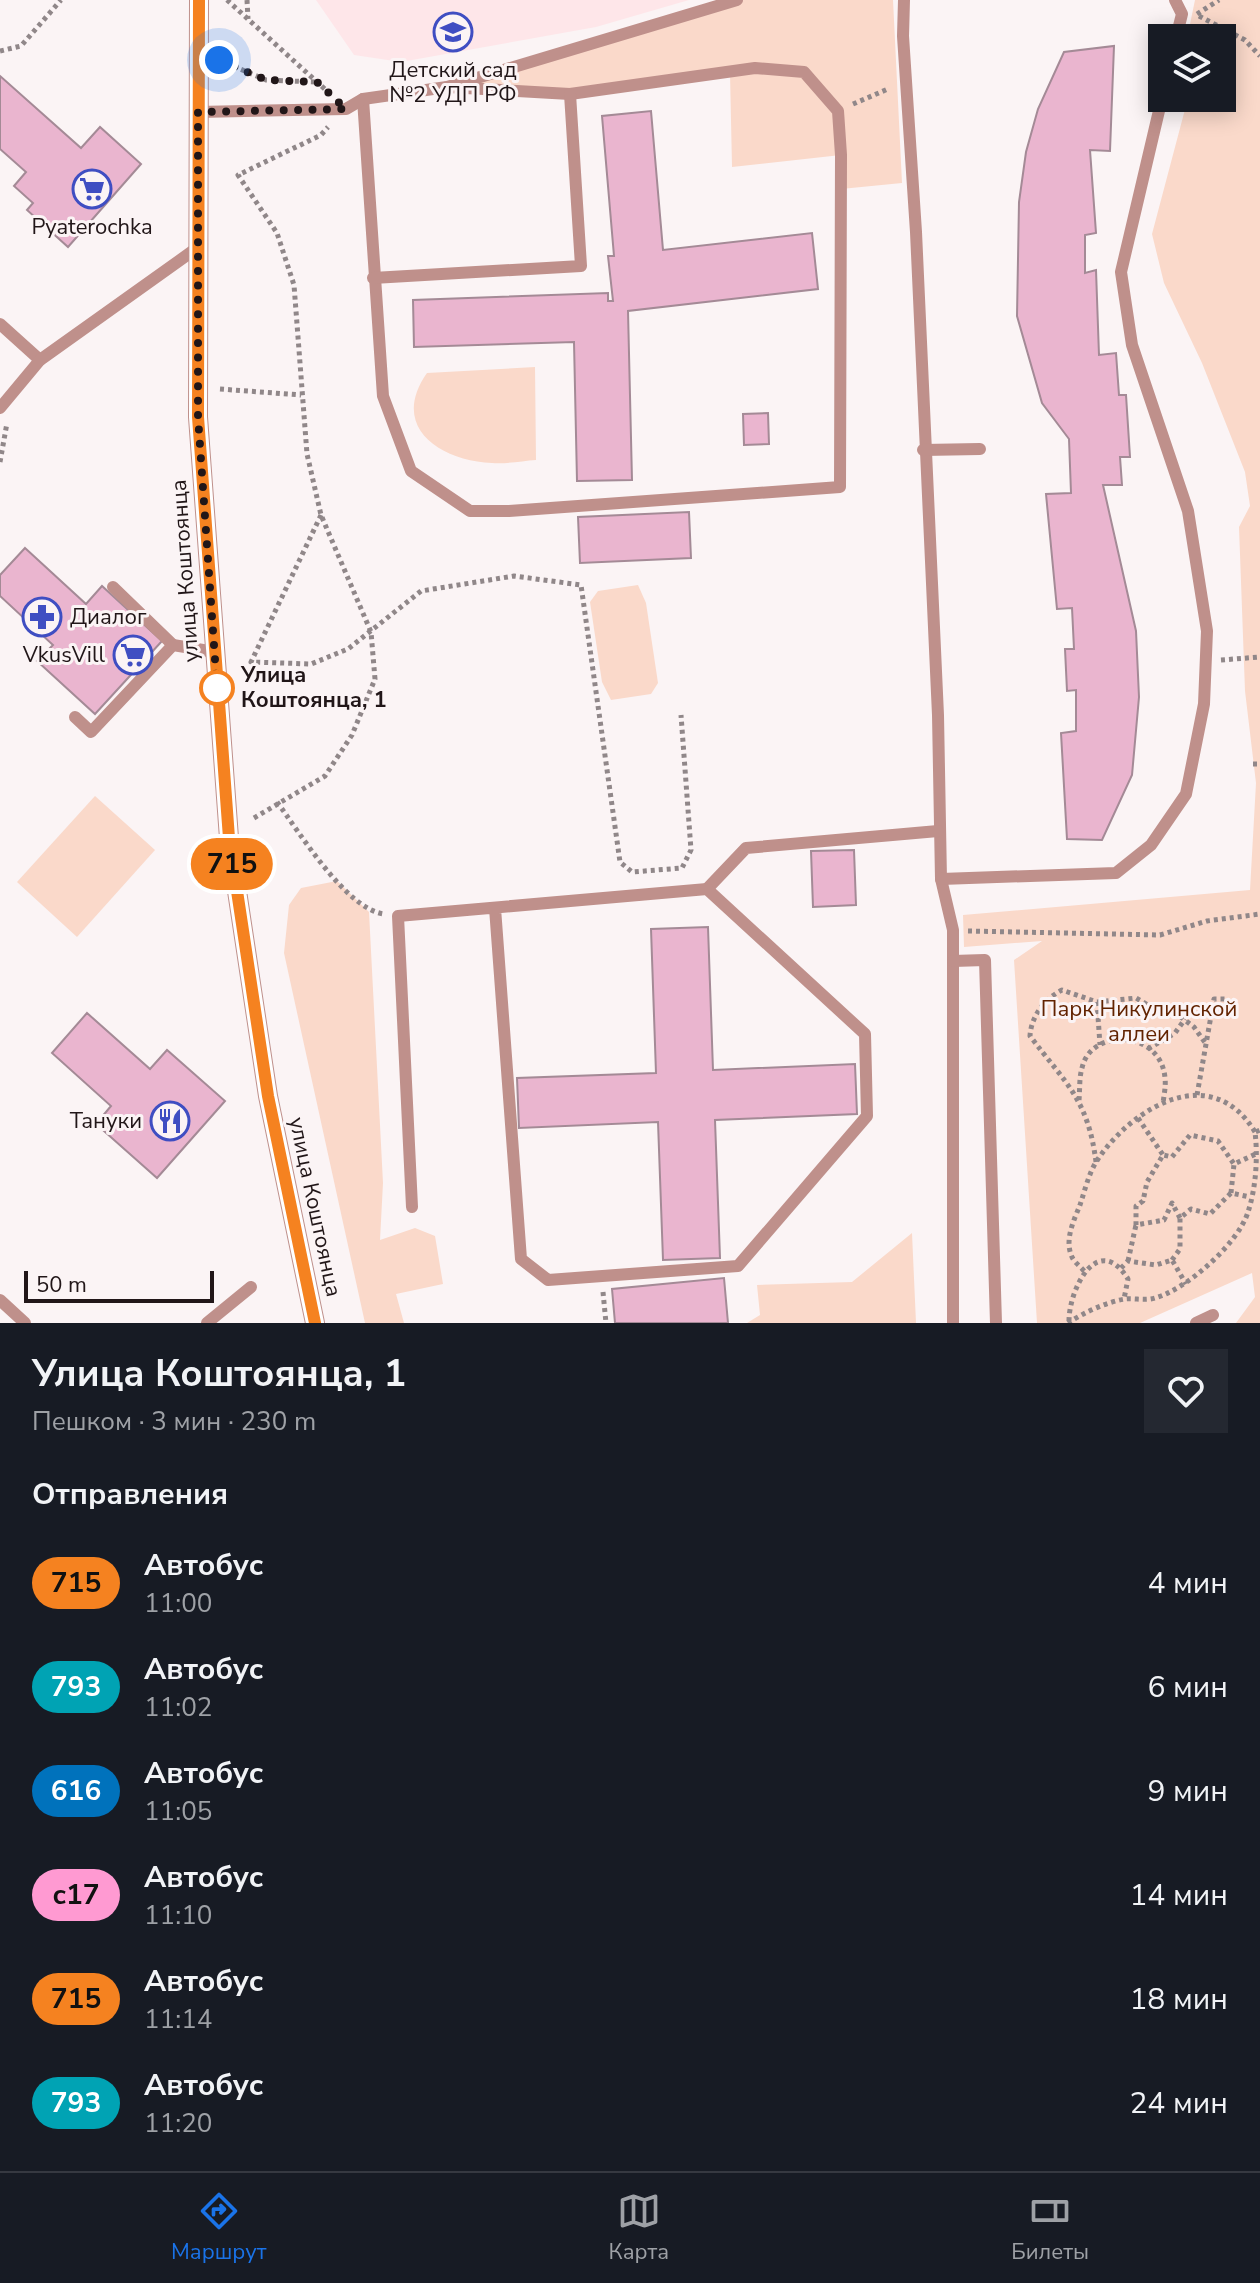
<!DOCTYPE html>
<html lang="ru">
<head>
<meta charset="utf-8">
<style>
	body { margin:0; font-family:"Nunito Sans",sans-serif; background:#242831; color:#f1f3f6; height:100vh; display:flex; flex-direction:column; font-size:30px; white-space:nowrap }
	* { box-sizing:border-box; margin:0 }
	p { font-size:26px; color:#9ea1a6 }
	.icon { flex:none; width:44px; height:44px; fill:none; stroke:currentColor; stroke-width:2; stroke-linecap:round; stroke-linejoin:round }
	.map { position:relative; height:1323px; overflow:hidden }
	.side { display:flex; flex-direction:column; background:#171b24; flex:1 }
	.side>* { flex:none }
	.badge { padding:0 16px; border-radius:26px; font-size:28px; line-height:52px }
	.buttons { position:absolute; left:1148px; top:24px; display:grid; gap:16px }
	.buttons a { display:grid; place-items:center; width:88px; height:88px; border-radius:0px; background:#171b24; box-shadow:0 4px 20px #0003; font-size:40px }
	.scale { position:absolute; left:24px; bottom:20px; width:190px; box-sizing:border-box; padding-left:8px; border:4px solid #211618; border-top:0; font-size:22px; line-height:28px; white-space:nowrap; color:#211618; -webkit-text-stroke:6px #fbf4f5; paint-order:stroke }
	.you { position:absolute; width:40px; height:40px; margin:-20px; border:6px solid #fff; border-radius:50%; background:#1a73e8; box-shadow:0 0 0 12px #1a73e833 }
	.map>.badge { position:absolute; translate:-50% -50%; box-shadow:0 0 0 4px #fff }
	h2 { padding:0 32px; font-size:30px; line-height:72px }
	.round { display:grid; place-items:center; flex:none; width:84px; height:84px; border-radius:0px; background:#242831 }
	.head { display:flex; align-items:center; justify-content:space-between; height:136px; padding:0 32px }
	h1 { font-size:38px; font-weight:700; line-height:60px }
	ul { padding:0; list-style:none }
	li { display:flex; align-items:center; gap:24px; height:104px; padding:0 32px }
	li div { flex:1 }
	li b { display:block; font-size:30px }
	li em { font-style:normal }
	li .badge { min-width:88px; font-weight:700; text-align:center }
	.tabs { display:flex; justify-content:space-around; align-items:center; height:112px; border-top:2px solid #363941; background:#171b24; font-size:22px; color:#9ea1a6 }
	.tabs a { display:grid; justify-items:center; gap:4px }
	.tabs .active { color:#1a73e8 }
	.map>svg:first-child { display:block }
	.built { fill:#fee6e9 }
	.green { fill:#fad9ca }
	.building { fill:#eab5cf; stroke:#a48a96; stroke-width:2 }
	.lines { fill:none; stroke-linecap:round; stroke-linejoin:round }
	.path { stroke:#908789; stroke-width:5; stroke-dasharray:4 4; stroke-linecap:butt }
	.service { stroke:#bf908b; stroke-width:12 }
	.tertiary { stroke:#bf908b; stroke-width:20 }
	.line-casing { stroke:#fff; stroke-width:18 }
	.line { stroke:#f58220; stroke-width:12 }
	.walk { stroke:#211618; stroke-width:8; stroke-dasharray:0 14.4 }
	.stop-dot { fill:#fff; stroke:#f58220; stroke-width:4 }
	.labels { text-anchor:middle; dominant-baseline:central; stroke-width:6; stroke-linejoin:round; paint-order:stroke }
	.poi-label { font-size:22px; fill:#211618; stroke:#fbf4f5 }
	.street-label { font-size:22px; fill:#211618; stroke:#fbf4f5 }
	.stop-label { font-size:22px; font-weight:bold; fill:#211618; stroke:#fbf4f5; text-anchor:start }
	.park-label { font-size:22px; fill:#622300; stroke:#fbf4f5 }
</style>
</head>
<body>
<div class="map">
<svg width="1260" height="1323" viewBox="0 0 1260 1323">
	<rect width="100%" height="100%" fill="#fbf4f5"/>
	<path class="built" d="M316,0H689L596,27L401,62L354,55Z"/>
	<g class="green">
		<path d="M737,0H893L902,183L841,189V155L732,167L730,73L570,94L447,87Z"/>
		<path d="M1195,0H1260V1323H1236L1255,1297L1252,1273L1140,1323H1037L1014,960L1042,941L964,947L963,915L1250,890L1256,783L1245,691L1239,527L1250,506L1245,472L1202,363L1164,283L1152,234L1188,98H1222V38H1202L1189,29Z"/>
		<path d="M535,367L536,460C522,461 507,464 492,463C440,461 389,427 427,373Z"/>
		<path d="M638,585L646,603L658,683L651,694L611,700L602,682L590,602L598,591Z"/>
		<path d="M95,796L155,850L77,937L17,882Z"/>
		<path d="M337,881L369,912L383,1183L380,1240L415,1228L435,1236L443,1284L396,1294L404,1323H365L284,953L289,905L301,888Z"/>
		<path d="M912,1233L916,1323H747L760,1315L757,1285L852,1282Z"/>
	</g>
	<g class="building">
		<path d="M1114,46L1110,151L1090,150L1096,233L1085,235V273L1096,270L1099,355L1116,353L1119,395H1126L1130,457H1120L1122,485H1103L1136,631L1139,697L1132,775L1102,840L1067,839L1061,733L1076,731V690L1067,691L1065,649H1074L1072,608L1057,609L1046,494L1071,493L1069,439L1042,403L1017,316L1019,202L1026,152L1038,109L1064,52Z"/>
		<path d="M0,76L81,148L100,127L141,164L68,247L27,210L33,203L14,186L26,172L0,149Z"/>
		<path d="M651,111L663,250L812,233L818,289L628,311L632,480L577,481L574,342L414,347L413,300L608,293V301H613L608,256H614L602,116Z"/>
		<path d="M768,413L769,444L744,445L743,414Z"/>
		<path d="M689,512L691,558L580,563L578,517Z"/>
		<path d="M25,548L86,604L102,586L162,641L95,714L37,661L53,645L0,596V575Z"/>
		<path d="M854,850L856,905L813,907L811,851Z"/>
		<path d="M708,927L713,1070L855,1064L857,1114L715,1120L720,1258L663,1260L658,1122L519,1128L517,1078L656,1073L651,929Z"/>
		<path d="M87,1013L150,1069L167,1050L225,1101L157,1178L96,1124L111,1106L52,1053Z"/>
		<path d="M724,1278L728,1323H615L612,1289Z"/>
	</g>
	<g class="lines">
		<g class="path">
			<path d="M227,0L328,92"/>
			<path d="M247,0L248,19"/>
			<path d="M1197,14L1219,0"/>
			<path d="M1199,16L1245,40L1260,56"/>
			<path d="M0,51L21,46L61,0"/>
			<path d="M219,60L266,80L316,82"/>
			<path d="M853,104L888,89"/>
			<path d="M220,389L301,395"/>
			<path d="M0,462L7,423"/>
			<path d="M321,515L251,662L311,664L348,649L421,591L514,576L581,585L620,862L632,872L682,868L691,850L681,715"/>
			<path d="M1221,660L1260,657"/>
			<path d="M1253,764H1260"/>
			<path d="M277,802C300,833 346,909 384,914"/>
			<path d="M254,818L325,776L352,735L375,679L371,632L321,515L307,454L294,285L277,233L238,175L321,135L328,127"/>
			<path d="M968,931L1160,935L1207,921L1260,914"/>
			<path d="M1097,1002L1100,1045"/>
			<path d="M1148,1049L1175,1033L1185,1019"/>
			<path d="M1197,1095L1214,999H1225"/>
			<path d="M1079,1100C1080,1090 1079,1078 1082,1068C1091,1027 1161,1030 1165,1078C1166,1086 1164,1095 1163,1103"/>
			<path d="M1138,1118L1163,1155"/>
			<path d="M1096,1162C1088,1099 1066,1084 1030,1036C1031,1017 1044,999 1062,990L1097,1002L1136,998L1153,1008L1177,1014L1194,1027L1206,1044"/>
			<path d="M1231,1193L1234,1164"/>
			<path d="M1180,1218L1172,1203L1164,1220L1136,1225V1206L1143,1201L1147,1182L1163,1155L1172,1157L1190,1135L1218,1141L1234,1164L1258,1153"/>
			<path d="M1172,1260L1180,1249V1218L1191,1209L1210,1214L1231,1193L1250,1197"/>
			<path d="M1128,1261L1136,1225"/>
			<path d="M1121,1268L1128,1261L1156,1265L1172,1260L1186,1284"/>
			<path d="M1084,1271C1081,1267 1074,1262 1072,1257C1064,1240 1074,1220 1080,1205C1085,1190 1089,1172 1098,1159C1134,1106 1212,1061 1255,1132"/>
			<path d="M603,1292L606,1323"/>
			<path d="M1069,1321C1069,1289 1098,1231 1128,1279L1124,1299"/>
			<path d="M1068,1323C1083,1313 1106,1302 1125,1299C1135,1298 1145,1301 1155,1298C1187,1289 1238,1244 1248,1212C1256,1188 1258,1157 1255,1132L1260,1130"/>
		</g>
		<g class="service">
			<path d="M904,0L903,36L916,232L938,715L941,879L953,930V1323"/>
			<path d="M1175,0L1182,14L1176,38"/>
			<path d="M363,99L383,396L411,471L470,511H509L840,487L841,155L838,111L804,72L755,68L570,94L447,87"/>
			<path d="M198,112L346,109L363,99L447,87L737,0"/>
			<path d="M373,278L581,266L570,94"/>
			<path d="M0,324L40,360"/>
			<path d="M0,408L40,360L197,248"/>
			<path d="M923,450L980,449"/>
			<path d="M113,587L173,645"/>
			<path d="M75,717L91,732L173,645L215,652"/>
			<path d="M941,879L1116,873L1151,845L1186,794L1204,704L1207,631L1188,511L1132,345L1121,272L1162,98"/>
			<path d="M707,889L746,848L938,831"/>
			<path d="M953,961L985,960L996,1323"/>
			<path d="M412,1207L398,916L707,889L865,1034L867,1116L738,1266L548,1280L521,1259L495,908"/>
			<path d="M0,1300L25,1323"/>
			<path d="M207,1323L251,1287"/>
			<path d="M1196,1323L1213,1315"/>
		</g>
		<path class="tertiary" d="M199,0L198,417L229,838L268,1096L315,1323"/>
	</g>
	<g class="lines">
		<defs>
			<path id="line" d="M199,0L198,417L229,838L268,1096L315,1323"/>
		</defs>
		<use href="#line" class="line-casing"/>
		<use href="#line" class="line"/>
		<path class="walk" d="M217,688L198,417V112L346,109L317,82L266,80L219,60"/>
	</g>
	<defs>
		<symbol id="school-ring" viewBox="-11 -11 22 22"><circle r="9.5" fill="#fbf4f5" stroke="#3f4ec2" stroke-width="1.5"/><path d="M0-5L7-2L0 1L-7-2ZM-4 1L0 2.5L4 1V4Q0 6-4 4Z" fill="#3f4ec2"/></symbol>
		<symbol id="supermarket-ring" viewBox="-11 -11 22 22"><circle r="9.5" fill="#fbf4f5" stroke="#3f4ec2" stroke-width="1.5"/><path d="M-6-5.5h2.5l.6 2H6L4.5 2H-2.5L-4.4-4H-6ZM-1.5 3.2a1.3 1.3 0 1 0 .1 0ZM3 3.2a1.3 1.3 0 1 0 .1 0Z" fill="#3f4ec2"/></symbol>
		<symbol id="pharmacy-ring" viewBox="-11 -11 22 22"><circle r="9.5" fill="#fbf4f5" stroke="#3f4ec2" stroke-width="1.5"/><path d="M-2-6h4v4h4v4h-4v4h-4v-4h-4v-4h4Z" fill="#3f4ec2"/></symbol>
		<symbol id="restaurant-ring" viewBox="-11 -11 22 22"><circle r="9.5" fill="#fbf4f5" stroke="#3f4ec2" stroke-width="1.5"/><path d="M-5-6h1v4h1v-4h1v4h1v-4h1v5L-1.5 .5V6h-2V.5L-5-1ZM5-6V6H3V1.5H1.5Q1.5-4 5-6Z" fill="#3f4ec2"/></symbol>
	</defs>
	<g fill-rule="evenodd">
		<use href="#school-ring" x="431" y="10" width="44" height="44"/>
		<use href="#supermarket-ring" x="70" y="167" width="44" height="44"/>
		<use href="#pharmacy-ring" x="20" y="595" width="44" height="44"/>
		<use href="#supermarket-ring" x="111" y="633" width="44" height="44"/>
		<use href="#restaurant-ring" x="148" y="1099" width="44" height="44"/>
	</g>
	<circle class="stop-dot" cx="217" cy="688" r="16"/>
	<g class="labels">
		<g class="poi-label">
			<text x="453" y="70">Детский сад<tspan x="453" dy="25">№2 УДП РФ</tspan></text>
			<text x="92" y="227">Pyaterochka</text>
			<text x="70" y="617" text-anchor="start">Диалог</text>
			<text x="105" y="655" text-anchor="end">VkusVill</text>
			<text x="142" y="1121" text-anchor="end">Тануки</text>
		</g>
		<g class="street-label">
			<text transform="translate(185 571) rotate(-94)">улица Коштоянца</text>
			<text transform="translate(315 1207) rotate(78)">улица Коштоянца</text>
		</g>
		<g class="stop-label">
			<text x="241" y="675">Улица<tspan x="241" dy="25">Коштоянца, 1</tspan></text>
		</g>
		<g class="park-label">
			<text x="1139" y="1009">Парк Никулинской<tspan x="1139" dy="25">аллеи</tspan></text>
		</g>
	</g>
</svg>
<div class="buttons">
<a><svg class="icon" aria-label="layers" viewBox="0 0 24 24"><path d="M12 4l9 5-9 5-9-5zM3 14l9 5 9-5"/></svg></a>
</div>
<div class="scale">50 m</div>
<div class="you" style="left:219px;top:60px"></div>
<b class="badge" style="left:232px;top:864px;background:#f58220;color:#111">715</b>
</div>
<section class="side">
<div class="head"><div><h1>Улица Коштоянца, 1</h1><p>Пешком · 3 мин · 230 m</p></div><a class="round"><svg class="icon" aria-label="heart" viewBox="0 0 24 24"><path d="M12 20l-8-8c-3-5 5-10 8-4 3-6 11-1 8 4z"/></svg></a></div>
<h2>Отправления</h2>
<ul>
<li><span class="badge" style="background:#f58220;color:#111">715</span><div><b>Автобус</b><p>11:00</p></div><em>4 мин</em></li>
<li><span class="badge" style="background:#00a3b4;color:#fff">793</span><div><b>Автобус</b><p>11:02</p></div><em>6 мин</em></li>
<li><span class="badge" style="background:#0072bc;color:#fff">616</span><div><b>Автобус</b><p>11:05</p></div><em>9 мин</em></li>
<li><span class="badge" style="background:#ff9ad2;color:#111">с17</span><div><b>Автобус</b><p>11:10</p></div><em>14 мин</em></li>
<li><span class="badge" style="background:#f58220;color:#111">715</span><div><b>Автобус</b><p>11:14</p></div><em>18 мин</em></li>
<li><span class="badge" style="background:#00a3b4;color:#fff">793</span><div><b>Автобус</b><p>11:20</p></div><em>24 мин</em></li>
</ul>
</section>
<nav class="tabs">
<a class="active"><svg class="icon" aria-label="directions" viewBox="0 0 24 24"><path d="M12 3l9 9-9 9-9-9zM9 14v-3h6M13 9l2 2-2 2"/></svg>Маршрут</a>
<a><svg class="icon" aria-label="map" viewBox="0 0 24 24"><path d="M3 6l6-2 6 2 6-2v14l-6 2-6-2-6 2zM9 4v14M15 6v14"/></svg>Карта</a>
<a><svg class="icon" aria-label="tickets" viewBox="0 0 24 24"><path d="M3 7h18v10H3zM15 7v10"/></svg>Билеты</a>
</nav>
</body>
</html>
